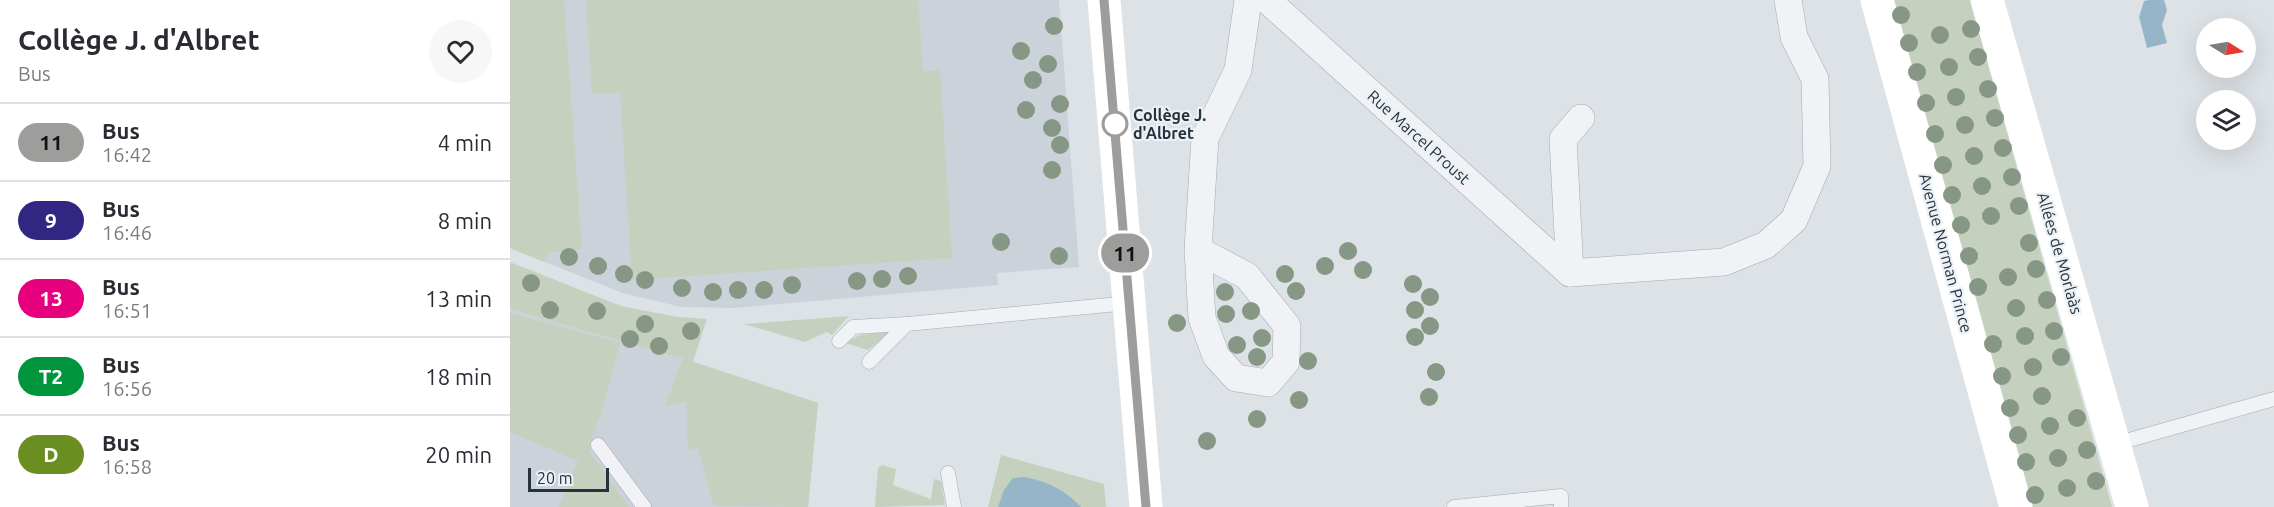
<!DOCTYPE html>
<html lang="fr">
<head>
<meta charset="utf-8">
<style>
	body { margin:0; font-family:Ubuntu,sans-serif; background:#f7f7f7; color:#2b2b33; height:100vh; display:flex; flex-direction:column; font-size:22px; white-space:nowrap }
	* { box-sizing:border-box; margin:0 }
	p { font-size:20px; color:#7c7c81 }
	.icon { flex:none; width:33px; height:33px; fill:none; stroke:currentColor; stroke-width:2; stroke-linecap:round; stroke-linejoin:round }
	.map { position:relative; flex:1; overflow:hidden }
	.panel { display:flex; flex-direction:column; background:#fff; width:510px }
	.panel>* { flex:none }
	.badge { padding:0 12px; border-radius:20px; font-size:21px; line-height:39px }
	.needle { width:39px; rotate:101deg }
	.fabs { position:absolute; left:1686px; top:18px; display:grid; gap:12px }
	.fabs a { display:grid; place-items:center; width:60px; height:60px; border-radius:50%; background:#fff; box-shadow:0 6px 24px #0002; font-size:30px }
	.scale { position:absolute; left:18px; bottom:15px; width:81px; box-sizing:border-box; padding-left:6px; border:3px solid #26323e; border-top:0; font-size:16px; line-height:21px; white-space:nowrap; color:#26323e; -webkit-text-stroke:4px #ecf1f5; paint-order:stroke }
	.map>.badge { position:absolute; translate:-50% -50%; box-shadow:0 0 0 3px #fff }
	.round { display:grid; place-items:center; flex:none; width:63px; height:63px; border-radius:32px; background:#f7f7f7 }
	.head { display:flex; align-items:center; justify-content:space-between; height:102px; padding:0 18px }
	h1 { font-size:28px; font-weight:700; line-height:45px }
	ul { padding:0; list-style:none }
	li { display:flex; align-items:center; gap:18px; height:78px; padding:0 18px; border-top:2px solid #e1e1e2 }
	li div { flex:1 }
	li b { display:block; font-size:22px }
	li em { font-style:normal }
	li .badge { min-width:66px; font-weight:700; text-align:center }
	main { display:flex; flex:1; min-height:0 }
	.map>svg:first-child { display:block }
	.built { fill:#cbd2d9 }
	.green { fill:#c5d1be }
	.water { fill:#97b5c8 }
	.lines { fill:none; stroke-linecap:round; stroke-linejoin:round }
	.lane-casing { stroke:#a2aab1; stroke-width:15 }
	.street-casing { stroke:#a2aab1; stroke-width:28 }
	.lane { stroke:#f0f2f5; stroke-width:14 }
	.street { stroke:#f0f2f5; stroke-width:27 }
	.secondary { stroke:#fff; stroke-width:33 }
	.tree { fill:#879785 }
	.line-casing { stroke:#fff; stroke-width:14 }
	.line { stroke:#9d9d9c; stroke-width:9 }
	.stop-dot { fill:#fff; stroke:#9d9d9c; stroke-width:3 }
	.labels { text-anchor:middle; dominant-baseline:central; stroke-width:4.5; stroke-linejoin:round; paint-order:stroke }
	.stop-label { font-size:16px; font-weight:bold; fill:#26323e; stroke:#ecf1f5; text-anchor:start }
	.street-label { font-size:16px; fill:#26323e; stroke:#ecf1f5 }
</style>
</head>
<body>
<main>
<section class="panel">
<div class="head"><div><h1>Collège J. d'Albret</h1><p>Bus</p></div><a class="round"><svg class="icon" aria-label="heart" viewBox="0 0 24 24"><path d="M12 20l-8-8c-3-5 5-10 8-4 3-6 11-1 8 4z"/></svg></a></div>
<ul>
<li><span class="badge" style="background:#9d9d9c;color:#111">11</span><div><b>Bus</b><p>16:42</p></div><em>4 min</em></li>
<li><span class="badge" style="background:#312783;color:#fff">9</span><div><b>Bus</b><p>16:46</p></div><em>8 min</em></li>
<li><span class="badge" style="background:#e6007e;color:#fff">13</span><div><b>Bus</b><p>16:51</p></div><em>13 min</em></li>
<li><span class="badge" style="background:#00943c;color:#fff">T2</span><div><b>Bus</b><p>16:56</p></div><em>18 min</em></li>
<li><span class="badge" style="background:#6b8e23;color:#fff">D</span><div><b>Bus</b><p>16:58</p></div><em>20 min</em></li>
</ul>
</section>
<div class="map">
<svg width="1764" height="507" viewBox="0 0 1764 507">
	<rect width="100%" height="100%" fill="#dde2e7"/>
	<g class="built">
		<path d="M0,0H549L569,267L487,273L488,285L224,308L171,307L113,293L0,248Z"/>
		<path d="M0,309L194,365L308,403L298,507H0Z"/>
	</g>
	<g class="green">
		<path d="M0,0H54L72,249L38,253L34,262L0,248Z"/>
		<path d="M76,0H408L413,71L430,70L442,258L122,280L110,93L82,94Z"/>
		<path d="M1377,0H1460L1602,507H1517Z"/>
		<path d="M0,262L111,306L168,317L197,319L183,362L308,403L298,507L204,506L188,448L178,451L176,401L155,406L173,359L0,309Z"/>
		<path d="M0,313L110,343L91,413L81,441L80,453L119,507H49L68,461L0,432Z"/>
		<path d="M339,316L322,335L317,332L295,342L234,324Z"/>
		<path d="M382,331L358,350L335,343L350,335Z"/>
		<path d="M491,455L594,484L596,507H478Z"/>
		<path d="M372,465L386,469L383,485L421,499L424,479L431,481L435,505L365,507L368,468Z"/>
	</g>
	<g class="water">
		<path d="M1639,0H1654L1657,10L1652,25L1657,43L1637,48L1629,17L1634,1Z"/>
		<path d="M514,477C537,481 555,490 571,507H488L494,490L503,478Z"/>
	</g>
	<g class="lines">
		<defs>
			<g id="lane">
				<path d="M329,341L343,327L397,324"/>
				<path d="M359,362L397,324L619,303"/>
				<path d="M1605,444L1764,399"/>
				<path d="M88,445L134,507"/>
				<path d="M438,473L444,507"/>
				<path d="M944,507L1051,496V507"/>
			</g>
			<g id="street">
				<path d="M757,0L1060,273L1214,262L1256,245L1284,220L1307,166L1305,79L1284,37L1278,0"/>
				<path d="M688,250L737,276L777,326L776,362L758,383L726,378L706,356L692,318L688,250L695,138L728,70L738,0"/>
				<path d="M1060,273L1053,139L1071,118"/>
			</g>
		</defs>
		<use href="#lane" class="lane-casing"/>
		<use href="#street" class="street-casing"/>
		<use href="#lane" class="lane"/>
		<use href="#street" class="street"/>
		<g class="secondary">
			<path d="M594,0L636,507"/>
			<path d="M1367,0L1506,507"/>
			<path d="M1477,0L1622,507"/>
		</g>
	</g>
	<g class="tree">
		<circle cx="1391" cy="15" r="9"/>
		<circle cx="544" cy="26" r="9"/>
		<circle cx="1461" cy="29" r="9"/>
		<circle cx="1430" cy="35" r="9"/>
		<circle cx="1399" cy="43" r="9"/>
		<circle cx="511" cy="51" r="9"/>
		<circle cx="1468" cy="57" r="9"/>
		<circle cx="538" cy="64" r="9"/>
		<circle cx="1439" cy="67" r="9"/>
		<circle cx="1407" cy="72" r="9"/>
		<circle cx="523" cy="80" r="9"/>
		<circle cx="1478" cy="89" r="9"/>
		<circle cx="1446" cy="97" r="9"/>
		<circle cx="1416" cy="103" r="9"/>
		<circle cx="550" cy="104" r="9"/>
		<circle cx="516" cy="110" r="9"/>
		<circle cx="1485" cy="118" r="9"/>
		<circle cx="1455" cy="125" r="9"/>
		<circle cx="542" cy="128" r="9"/>
		<circle cx="1425" cy="134" r="9"/>
		<circle cx="550" cy="145" r="9"/>
		<circle cx="1493" cy="148" r="9"/>
		<circle cx="1464" cy="156" r="9"/>
		<circle cx="1433" cy="165" r="9"/>
		<circle cx="542" cy="170" r="9"/>
		<circle cx="1502" cy="177" r="9"/>
		<circle cx="1472" cy="186" r="9"/>
		<circle cx="1442" cy="195" r="9"/>
		<circle cx="1509" cy="206" r="9"/>
		<circle cx="1481" cy="216" r="9"/>
		<circle cx="1451" cy="225" r="9"/>
		<circle cx="491" cy="242" r="9"/>
		<circle cx="1519" cy="243" r="9"/>
		<circle cx="838" cy="251" r="9"/>
		<circle cx="549" cy="256" r="9"/>
		<circle cx="1459" cy="256" r="9"/>
		<circle cx="59" cy="257" r="9"/>
		<circle cx="88" cy="266" r="9"/>
		<circle cx="815" cy="266" r="9"/>
		<circle cx="1526" cy="269" r="9"/>
		<circle cx="853" cy="270" r="9"/>
		<circle cx="114" cy="274" r="9"/>
		<circle cx="775" cy="274" r="9"/>
		<circle cx="398" cy="276" r="9"/>
		<circle cx="1498" cy="277" r="9"/>
		<circle cx="372" cy="279" r="9"/>
		<circle cx="135" cy="280" r="9"/>
		<circle cx="347" cy="281" r="9"/>
		<circle cx="21" cy="283" r="9"/>
		<circle cx="903" cy="284" r="9"/>
		<circle cx="282" cy="285" r="9"/>
		<circle cx="1468" cy="287" r="9"/>
		<circle cx="172" cy="288" r="9"/>
		<circle cx="228" cy="290" r="9"/>
		<circle cx="254" cy="290" r="9"/>
		<circle cx="786" cy="291" r="9"/>
		<circle cx="203" cy="292" r="9"/>
		<circle cx="715" cy="292" r="9"/>
		<circle cx="920" cy="297" r="9"/>
		<circle cx="1537" cy="300" r="9"/>
		<circle cx="1506" cy="308" r="9"/>
		<circle cx="40" cy="310" r="9"/>
		<circle cx="905" cy="310" r="9"/>
		<circle cx="87" cy="311" r="9"/>
		<circle cx="741" cy="311" r="9"/>
		<circle cx="716" cy="314" r="9"/>
		<circle cx="667" cy="323" r="9"/>
		<circle cx="135" cy="324" r="9"/>
		<circle cx="920" cy="326" r="9"/>
		<circle cx="181" cy="331" r="9"/>
		<circle cx="1544" cy="331" r="9"/>
		<circle cx="1515" cy="336" r="9"/>
		<circle cx="905" cy="337" r="9"/>
		<circle cx="752" cy="338" r="9"/>
		<circle cx="120" cy="339" r="9"/>
		<circle cx="1483" cy="344" r="9"/>
		<circle cx="727" cy="345" r="9"/>
		<circle cx="149" cy="346" r="9"/>
		<circle cx="747" cy="357" r="9"/>
		<circle cx="1551" cy="357" r="9"/>
		<circle cx="798" cy="361" r="9"/>
		<circle cx="1523" cy="367" r="9"/>
		<circle cx="926" cy="372" r="9"/>
		<circle cx="1492" cy="376" r="9"/>
		<circle cx="1532" cy="396" r="9"/>
		<circle cx="919" cy="397" r="9"/>
		<circle cx="789" cy="400" r="9"/>
		<circle cx="1500" cy="408" r="9"/>
		<circle cx="1567" cy="418" r="9"/>
		<circle cx="747" cy="419" r="9"/>
		<circle cx="1540" cy="426" r="9"/>
		<circle cx="1508" cy="435" r="9"/>
		<circle cx="697" cy="441" r="9"/>
		<circle cx="1577" cy="450" r="9"/>
		<circle cx="1548" cy="458" r="9"/>
		<circle cx="1516" cy="462" r="9"/>
		<circle cx="1586" cy="481" r="9"/>
		<circle cx="1557" cy="488" r="9"/>
		<circle cx="1525" cy="495" r="9"/>
	</g>
	<g class="lines">
		<defs>
			<path id="line" d="M594,0L636,507"/>
		</defs>
		<use href="#line" class="line-casing"/>
		<use href="#line" class="line"/>
	</g>
	<circle class="stop-dot" cx="605" cy="124" r="12"/>
	<g class="labels">
		<g class="stop-label">
			<text x="623" y="115">Collège J.<tspan x="623" dy="18">d'Albret</tspan></text>
		</g>
		<g class="street-label">
			<text transform="translate(909 137) rotate(42)">Rue Marcel Proust</text>
			<text transform="translate(1436 253) rotate(75)">Avenue Norman Prince</text>
			<text transform="translate(1550 253) rotate(74)">Allées de Morlaàs</text>
		</g>
	</g>
</svg>
<div class="fabs">
<a><svg class="needle" viewBox="-14 -14 28 28"><path d="M0-13l5 13h-10z" fill="#e53935"/><path d="M0 13l5-13h-10z" fill="#7c7c81"/></svg></a>
<a><svg class="icon" aria-label="layers" viewBox="0 0 24 24"><path d="M12 4l9 5-9 5-9-5zM3 14l9 5 9-5"/></svg></a>
</div>
<div class="scale">20 m</div>
<b class="badge" style="left:615px;top:253px;background:#9d9d9c;color:#111">11</b>
</div>
</main>
</body>
</html>
